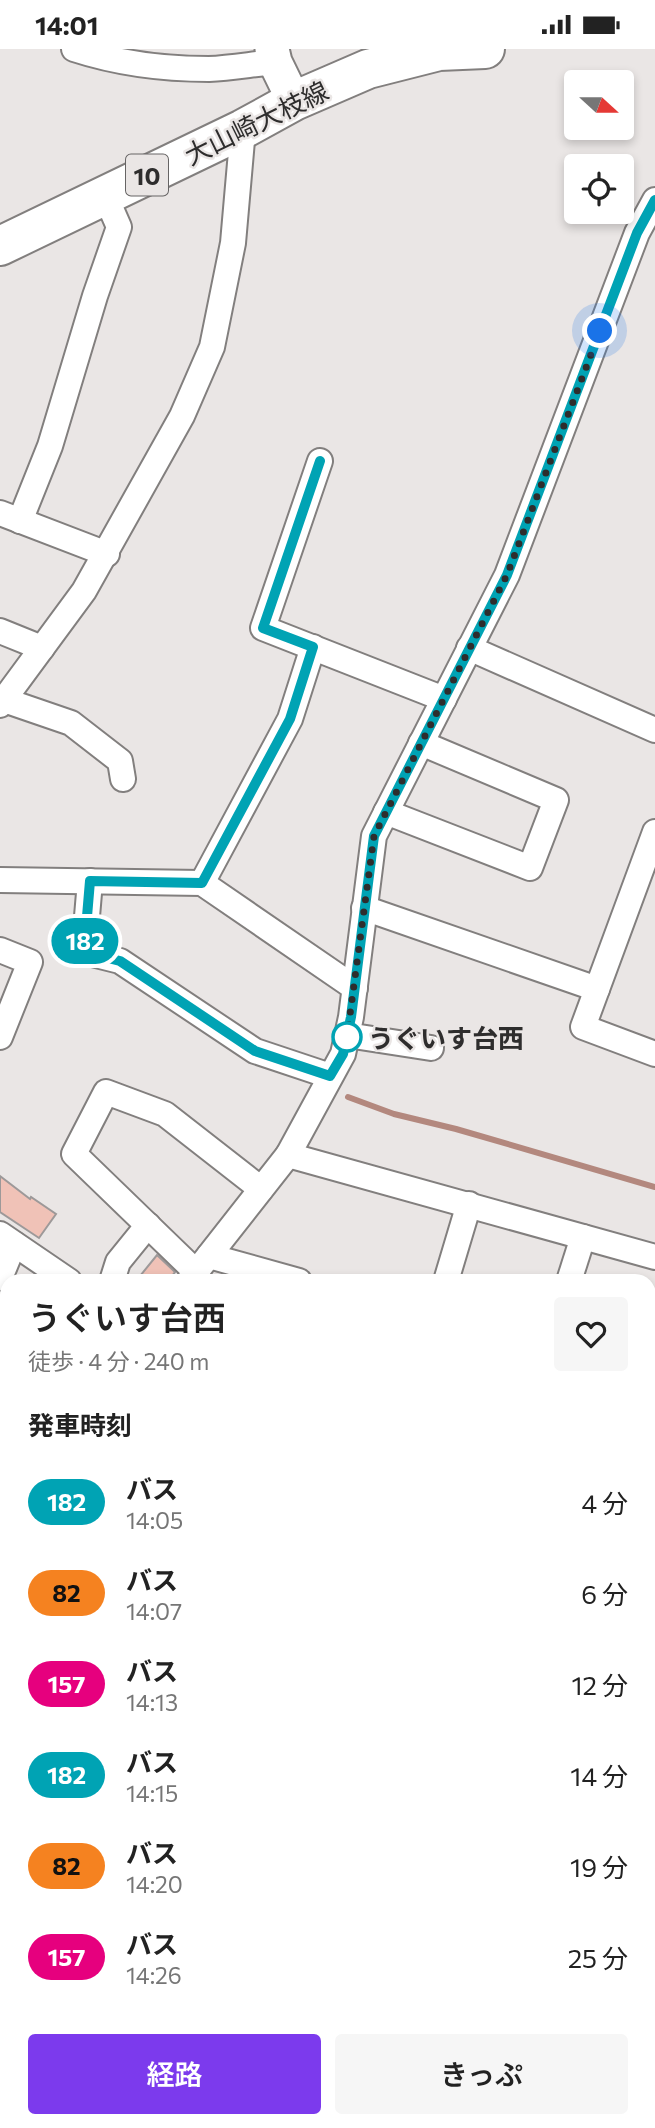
<!DOCTYPE html>
<html lang="ja">
<head>
<meta charset="utf-8">
<style>
	body { margin:0; font-family:Commissioner,"Noto Sans JP",sans-serif; background:#f6f6f6; color:#222; height:100vh; display:flex; flex-direction:column; font-size:26px; white-space:nowrap }
	* { box-sizing:border-box; margin:0 }
	p { font-size:23px; color:#767676 }
	.icon { flex:none; width:38px; height:38px; fill:none; stroke:currentColor; stroke-width:2; stroke-linecap:round; stroke-linejoin:round }
	.map { position:relative; flex:1; overflow:hidden }
	.sheet { position:absolute; left:0px; top:1225px; width:656px; height:854px; display:flex; flex-direction:column; background:#fff; border-radius:21px 21px 0 0; box-shadow:0 4px 10px #0003 }
	.sheet>* { flex:none }
	.badge { padding:0 14px; border-radius:23px; font-size:24px; line-height:46px }
	.needle { width:46px; rotate:111deg }
	.buttons { position:absolute; left:564px; top:21px; display:grid; gap:14px }
	.buttons a { display:grid; place-items:center; width:70px; height:70px; border-radius:7px; background:#fff; box-shadow:0 4px 10px #0003; font-size:35px }
	.you { position:absolute; width:35px; height:35px; margin:-18px; border:5px solid #fff; border-radius:50%; background:#1a73e8; box-shadow:0 0 0 10px #1a73e833 }
	.map>.badge { position:absolute; translate:-50% -50%; box-shadow:0 0 0 4px #fff }
	h2 { padding:0 28px; font-size:26px; line-height:63px }
	.round { display:grid; place-items:center; flex:none; width:74px; height:74px; border-radius:7px; background:#f6f6f6 }
	.summary { display:flex; align-items:center; justify-content:space-between; height:119px; padding:0 28px }
	h1 { font-size:33px; font-weight:600; line-height:52px }
	.action { display:flex; gap:14px; margin-top:auto; padding:14px 28px }
	.action a { flex:1; height:80px; border-radius:7px; background:#7c3aed; color:#fff; font-size:28px; font-weight:600; line-height:80px; text-align:center }
	.action a+a { background:#f6f6f6; color:#222 }
	ul { padding:0; list-style:none }
	li { display:flex; align-items:center; gap:21px; height:91px; padding:0 28px }
	li div { flex:1 }
	li b { display:block; font-size:26px }
	li em { font-style:normal }
	li .badge { min-width:77px; font-weight:700; text-align:center }
	.status { display:flex; justify-content:space-between; align-items:center; height:49px; padding:0 35px; background:#fff; direction:ltr }
	.status svg { height:19px; fill:currentColor }
	.map>svg:first-child { display:block }
	.lines { fill:none; stroke-linecap:round; stroke-linejoin:round }
	.stream { stroke:#b3887e; stroke-width:6 }
	.building { fill:#f0c2b7; stroke:#9d9999; stroke-width:2 }
	.street-casing { stroke:#827f7e; stroke-width:28 }
	.secondary-casing { stroke:#827f7e; stroke-width:37 }
	.primary-casing { stroke:#827f7e; stroke-width:42 }
	.street { stroke:#fff; stroke-width:24 }
	.secondary { stroke:#fff; stroke-width:33 }
	.primary { stroke:#fff; stroke-width:38 }
	.line-casing { stroke:#fff; stroke-width:16 }
	.line { stroke:#00a3b4; stroke-width:10 }
	.walk { stroke:#2e2d2d; stroke-width:7; stroke-dasharray:0 12.6 }
	.stop-dot { fill:#fff; stroke:#00a3b4; stroke-width:3.5 }
	.labels { text-anchor:middle; dominant-baseline:central; stroke-width:5; stroke-linejoin:round; paint-order:stroke }
	.shield { fill:#eae6e5; stroke:#666464; stroke-width:2 }
	.shield-label { font-size:24px; font-weight:bold; fill:#2e2d2d }
	.street-label { font-size:26px; fill:#2e2d2d; stroke:#eae6e5 }
	.stop-label { font-size:26px; font-weight:bold; fill:#2e2d2d; stroke:#eae6e5; text-anchor:start }
</style>
</head>
<body>
<div class="status"><b>14:01</b><svg viewBox="0 0 49 12"><path d="M0 12V9h3v3zM5 12V6h3v6zM10 12V3h3v9zM15 12V0h3v12zM26 1h20v11H26zM47 4h2v5h-2z"/></svg></div>
<div class="map">
<svg width="655" height="2079" viewBox="0 0 655 2079">
	<rect width="100%" height="100%" fill="#eae6e5"/>
	<g class="lines">
		<g class="stream">
			<path d="M348,1048L394,1065L456,1080L655,1138"/>
			<path d="M649,1724L655,1710"/>
			<path d="M649,1745L655,1747"/>
			<path d="M635,2072L636,2079"/>
		</g>
	</g>
	<g class="building">
		<path d="M0,1127L30,1150L31,1148L56,1165L39,1189L0,1163Z"/>
		<path d="M157,1206L175,1223L168,1232H136Z"/>
	</g>
	<g class="lines">
		<defs>
			<g id="street">
				<path d="M74,0C117,14 163,20 209,20C231,19 253,15 275,13"/>
				<path d="M320,412L263,579L444,650"/>
				<path d="M0,464L107,505"/>
				<path d="M20,472L50,397L95,247L119,178L105,146"/>
				<path d="M0,582L42,599"/>
				<path d="M469,599L655,681"/>
				<path d="M4,651L71,674L120,712L123,730"/>
				<path d="M0,656L84,542L182,367L212,298L233,194L243,80"/>
				<path d="M386,763L530,819L556,751L421,694"/>
				<path d="M655,783L583,978L655,1005"/>
				<path d="M0,831L202,834L355,939"/>
				<path d="M90,832L84,903L120,912L255,1002L330,1027"/>
				<path d="M202,834L290,670L313,598"/>
				<path d="M364,859L597,940"/>
				<path d="M0,901L30,913L0,988"/>
				<path d="M347,986L431,999"/>
				<path d="M288,1106L655,1208"/>
				<path d="M0,1185L69,1232"/>
				<path d="M209,1207L299,1232"/>
				<path d="M196,1223L74,1105L106,1043L165,1065L261,1140"/>
				<path d="M0,1229L14,1195"/>
				<path d="M112,1232L118,1213L148,1176"/>
				<path d="M189,1232L288,1106L343,1005L351,968L374,787L507,526L637,184L655,151"/>
				<path d="M446,1232L469,1155"/>
				<path d="M569,1232L583,1188"/>
				<path d="M649,1358L655,1340"/>
				<path d="M0,1444L7,1448"/>
				<path d="M0,1475L7,1466"/>
				<path d="M0,1497L7,1500"/>
				<path d="M649,1515L655,1516"/>
				<path d="M649,1688L655,1674"/>
				<path d="M0,1701L7,1704"/>
				<path d="M649,1882L651,1883L649,1889"/>
				<path d="M215,2079L217,2072"/>
				<path d="M495,2079L498,2072"/>
			</g>
			<g id="secondary">
				<path d="M272,0L275,13L294,52"/>
				<path d="M649,2000L655,1999"/>
				<path d="M649,2023L655,2022"/>
				<path d="M271,2079L299,2072"/>
				<path d="M365,2079L394,2072"/>
			</g>
			<path id="primary" d="M0,197L243,80L294,52L368,20L439,2L485,0"/>
		</defs>
		<use href="#street" class="street-casing"/>
		<use href="#secondary" class="secondary-casing"/>
		<use href="#primary" class="primary-casing"/>
		<use href="#street" class="street"/>
		<use href="#secondary" class="secondary"/>
		<use href="#primary" class="primary"/>
	</g>
	<g class="lines">
		<defs>
			<path id="line" d="M320,412L263,579L313,598L290,670L202,834L90,832L84,903L120,912L255,1002L330,1027L343,1005L351,968L374,787L507,526L637,184L655,151"/>
		</defs>
		<use href="#line" class="line-casing"/>
		<use href="#line" class="line"/>
		<path class="walk" d="M347,988L374,787L507,526L600,282"/>
	</g>
	<circle class="stop-dot" cx="347" cy="988" r="14"/>
	<g class="labels">
		<rect class="shield" x="126" y="105.5" width="42" height="41" rx="5"/>
		<g class="shield-label">
			<text x="147" y="126">10</text>
		</g>
		<g class="street-label">
			<text transform="translate(256 73) rotate(-26)">大山崎大枝線</text>
		</g>
		<g class="stop-label">
			<text x="368" y="988">うぐいす台西</text>
		</g>
	</g>
</svg>
<div class="buttons">
<a><svg class="needle" viewBox="-14 -14 28 28"><path d="M0-13l5 13h-10z" fill="#e53935"/><path d="M0 13l5-13h-10z" fill="#767676"/></svg></a>
<a><svg class="icon" aria-label="locate" viewBox="0 0 24 24"><circle cx="12" cy="12" r="6"/><path d="M12 2v4M12 18v4M2 12h4M18 12h4"/></svg></a>
</div>
<div class="you" style="left:600px;top:282px"></div>
<b class="badge" style="left:85px;top:892px;background:#00a3b4;color:#fff">182</b>
<section class="sheet">
<div class="summary"><div><h1>うぐいす台西</h1><p>徒歩 · 4 分 · 240 m</p></div><a class="round"><svg class="icon" aria-label="heart" viewBox="0 0 24 24"><path d="M12 20l-8-8c-3-5 5-10 8-4 3-6 11-1 8 4z"/></svg></a></div>
<h2>発車時刻</h2>
<ul>
<li><span class="badge" style="background:#00a3b4;color:#fff">182</span><div><b>バス</b><p>14:05</p></div><em>4 分</em></li>
<li><span class="badge" style="background:#f58220;color:#111">82</span><div><b>バス</b><p>14:07</p></div><em>6 分</em></li>
<li><span class="badge" style="background:#e6007e;color:#fff">157</span><div><b>バス</b><p>14:13</p></div><em>12 分</em></li>
<li><span class="badge" style="background:#00a3b4;color:#fff">182</span><div><b>バス</b><p>14:15</p></div><em>14 分</em></li>
<li><span class="badge" style="background:#f58220;color:#111">82</span><div><b>バス</b><p>14:20</p></div><em>19 分</em></li>
<li><span class="badge" style="background:#e6007e;color:#fff">157</span><div><b>バス</b><p>14:26</p></div><em>25 分</em></li>
</ul>
<div class="action"><a>経路</a><a>きっぷ</a></div>
</section>
</div>
</body>
</html>
